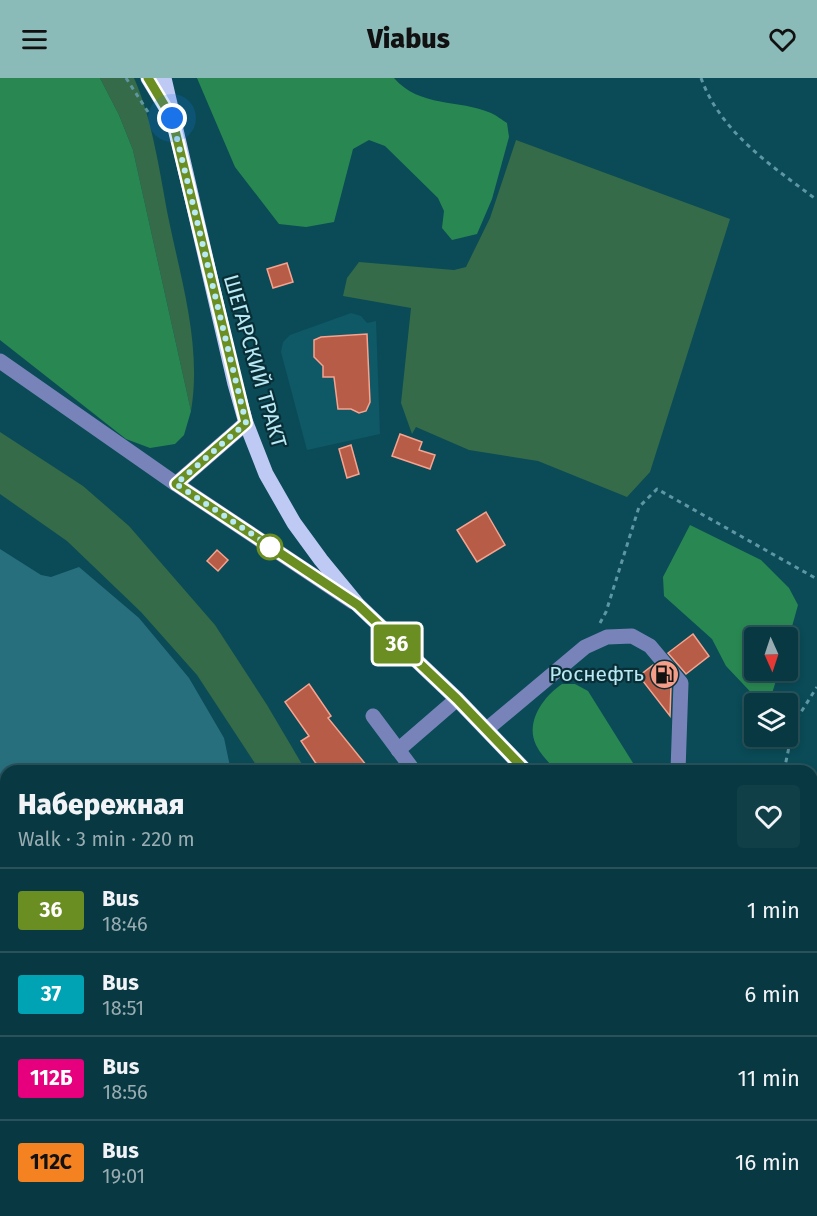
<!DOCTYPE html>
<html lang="en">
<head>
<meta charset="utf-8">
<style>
	body { margin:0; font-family:"Fira Sans",sans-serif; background:#113f48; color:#f1f3f6; height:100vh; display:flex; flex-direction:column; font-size:22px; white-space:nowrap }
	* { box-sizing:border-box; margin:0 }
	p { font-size:20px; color:#98acb1 }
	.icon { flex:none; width:33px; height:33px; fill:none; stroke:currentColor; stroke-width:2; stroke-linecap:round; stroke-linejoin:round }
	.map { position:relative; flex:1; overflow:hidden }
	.side { position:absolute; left:0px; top:687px; width:818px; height:452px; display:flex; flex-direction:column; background:#083841; border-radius:18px 18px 0 0; box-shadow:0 3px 9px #0003,0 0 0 2px #29525a }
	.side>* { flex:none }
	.badge { padding:0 12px; border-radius:4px; font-size:21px; line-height:39px }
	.needle { width:39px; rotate:177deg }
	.tools { position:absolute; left:744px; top:549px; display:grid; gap:12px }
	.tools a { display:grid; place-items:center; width:54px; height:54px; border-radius:6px; background:#083841; box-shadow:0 3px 9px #0003,0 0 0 2px #29525a; font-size:30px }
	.you { position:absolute; width:30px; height:30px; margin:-15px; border:4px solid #fff; border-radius:50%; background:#1a73e8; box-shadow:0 0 0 9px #1a73e833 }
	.map>.badge { position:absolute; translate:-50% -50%; box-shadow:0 0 0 3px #fff }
	.round { display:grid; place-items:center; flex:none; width:63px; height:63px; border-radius:6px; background:#113f48 }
	.summary { display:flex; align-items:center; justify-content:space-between; height:102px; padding:0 18px }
	h1 { font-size:28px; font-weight:800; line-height:45px }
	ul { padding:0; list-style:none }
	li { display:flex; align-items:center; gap:18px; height:84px; padding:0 18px; border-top:2px solid #29525a }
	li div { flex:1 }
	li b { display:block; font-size:22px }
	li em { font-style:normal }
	li .badge { min-width:66px; font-weight:700; text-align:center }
	header { display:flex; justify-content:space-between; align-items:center; height:78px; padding:0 18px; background:#8bbbb9; color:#111; font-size:27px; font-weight:800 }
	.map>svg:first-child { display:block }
	.built { fill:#0f5866 }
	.green { fill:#356b48 }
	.forest { fill:#298851 }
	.water { fill:#286f7e }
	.building { fill:#b65c47; stroke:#f7a38f; stroke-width:1.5 }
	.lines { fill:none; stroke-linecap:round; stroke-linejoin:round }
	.path { stroke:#5e97a3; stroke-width:3; stroke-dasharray:4.5 4.5; stroke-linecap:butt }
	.minor { stroke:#7884b9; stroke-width:15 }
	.major { stroke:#bec9f4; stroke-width:15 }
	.line-casing { stroke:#fff; stroke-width:14 }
	.line { stroke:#6b8e23; stroke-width:9 }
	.walk { stroke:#b8e9f5; stroke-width:6; stroke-dasharray:0 10.8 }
	.stop-dot { fill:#fff; stroke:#6b8e23; stroke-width:3 }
	.labels { text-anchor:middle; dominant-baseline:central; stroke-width:4.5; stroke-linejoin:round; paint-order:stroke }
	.street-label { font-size:21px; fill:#b8e9f5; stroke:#0a2e36 }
	.poi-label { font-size:21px; fill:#b8e9f5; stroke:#0a2e36; text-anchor:end }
</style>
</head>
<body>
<header><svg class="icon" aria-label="menu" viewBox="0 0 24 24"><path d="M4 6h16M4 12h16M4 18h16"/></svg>Viabus<svg class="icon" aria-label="heart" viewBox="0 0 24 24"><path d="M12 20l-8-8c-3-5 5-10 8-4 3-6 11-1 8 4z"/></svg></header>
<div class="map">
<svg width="817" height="1138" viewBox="0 0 817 1138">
	<rect width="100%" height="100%" fill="#0a4b57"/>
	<path class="built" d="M351,235L361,238L367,245L376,243L380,356L307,372L281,274L283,264L290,257Z"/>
	<g class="green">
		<path d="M100,0H134C152,40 160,95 168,138C181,202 202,268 191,333L133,72L119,37Z"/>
		<path d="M516,62L730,141L650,394L627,419L538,383L469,372L416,349L412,356L401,325L411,230L343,218L347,200L359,184L454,192L466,189L490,140Z"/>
		<path d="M0,354L83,408L129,448L215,547L267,627L306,693H260L197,597L141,534L67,463L0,416Z"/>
	</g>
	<g class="forest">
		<path d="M0,0H100L119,37L133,72L191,333L184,357L175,366L150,370L126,361L0,262Z"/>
		<path d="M197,0H394C420,30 459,21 491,35C496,37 502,42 507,45L509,59L492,121L477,156L452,162L442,150L444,133L438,120L385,68L369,62L353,71L334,144L306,149L279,146L235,89Z"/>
		<path d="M690,447L761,482L789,510L798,527L788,563V560H754V592L779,593L769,625H761L726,588L712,561L664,518L663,499Z"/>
		<path d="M562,606H575L588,613L638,693H557C549,685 541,677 536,667C525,644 543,619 562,606Z"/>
		<path d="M612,1133H773L768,1138H614Z"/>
	</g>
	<path class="water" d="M0,471L41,497L51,499L79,489L139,540L189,600L224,660L231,693H6V1132H424V1138H0Z"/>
	<g class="building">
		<path d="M287,185L293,204L273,210L267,191Z"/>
		<path d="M367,256L370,324L366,333L359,335L351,331H338L334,299H323V288L314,279V262L321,259Z"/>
		<path d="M400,356L422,364L419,372L435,377L430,391L392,378Z"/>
		<path d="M351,367L359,396L347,400L339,371Z"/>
		<path d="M486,434L505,467L477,484L457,452Z"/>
		<path d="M217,472L228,482L218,493L207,483Z"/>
		<path d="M693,556L709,578L686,596L668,575Z"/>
		<path d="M653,587L671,608L670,638L639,598Z"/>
		<path d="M309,606L331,638L328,640L371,693H322L315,684L301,663L309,658L285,624Z"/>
	</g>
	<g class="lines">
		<g class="path">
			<path d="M126,0L150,37"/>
			<path d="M701,0C721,55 772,88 817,122"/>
			<path d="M600,545L606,534L639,429L657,411L817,501"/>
			<path d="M784,693L794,645L817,609"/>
			<path d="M527,1132L534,1138"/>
			<path d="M597,1132L600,1138"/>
			<path d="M504,1138L515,1132"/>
			<path d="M807,1138L817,1129"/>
		</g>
		<g class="minor">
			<path d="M0,283L176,406L353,524"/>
			<path d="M176,406L246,345"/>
			<path d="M373,638L414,693"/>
			<path d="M487,651L585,569L607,559L632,558L650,568L681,605L678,693"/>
			<path d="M398,672L457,621"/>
		</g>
		<g class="major">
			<path d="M148,0L165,28"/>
			<path d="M164,0L235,306L246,345L266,396L294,445L321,482L358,527L457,621L526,693"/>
			<path d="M812,1020L817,1027"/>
		</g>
	</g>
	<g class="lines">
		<defs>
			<path id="line" d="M148,0L172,40L246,345L176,406L358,527L457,621L526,693"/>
		</defs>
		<use href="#line" class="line-casing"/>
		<use href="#line" class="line"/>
		<path class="walk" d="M172,40L246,345L176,406L273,470L270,469"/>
	</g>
	<defs>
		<symbol id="fuel-disc" viewBox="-11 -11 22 22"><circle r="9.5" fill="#f49e89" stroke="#0a2e36"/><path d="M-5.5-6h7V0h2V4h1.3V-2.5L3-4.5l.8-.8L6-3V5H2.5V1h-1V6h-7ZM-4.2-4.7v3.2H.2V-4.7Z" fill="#111"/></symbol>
	</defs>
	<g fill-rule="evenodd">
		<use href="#fuel-disc" x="648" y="580" width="33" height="33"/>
	</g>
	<circle class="stop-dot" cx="270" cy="469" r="12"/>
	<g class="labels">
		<g class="street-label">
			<text transform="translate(255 283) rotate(74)">ШЕГАРСКИЙ ТРАКТ</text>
		</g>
		<g class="poi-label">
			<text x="644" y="596">Роснефть</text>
		</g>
	</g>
</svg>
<div class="tools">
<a><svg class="needle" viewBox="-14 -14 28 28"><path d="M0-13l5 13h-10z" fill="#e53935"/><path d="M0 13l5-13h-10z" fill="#98acb1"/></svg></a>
<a><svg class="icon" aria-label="layers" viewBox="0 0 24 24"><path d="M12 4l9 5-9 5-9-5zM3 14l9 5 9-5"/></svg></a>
</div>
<div class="you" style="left:172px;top:40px"></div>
<b class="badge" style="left:397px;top:566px;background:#6b8e23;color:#fff">36</b>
<section class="side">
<div class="summary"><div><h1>Набережная</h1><p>Walk · 3 min · 220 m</p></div><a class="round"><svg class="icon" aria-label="heart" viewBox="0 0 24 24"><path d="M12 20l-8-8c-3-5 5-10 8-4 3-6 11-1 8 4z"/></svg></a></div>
<ul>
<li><span class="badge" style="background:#6b8e23;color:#fff">36</span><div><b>Bus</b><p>18:46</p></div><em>1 min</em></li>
<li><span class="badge" style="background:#00a3b4;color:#fff">37</span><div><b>Bus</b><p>18:51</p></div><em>6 min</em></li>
<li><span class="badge" style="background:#e6007e;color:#fff">112Б</span><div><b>Bus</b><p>18:56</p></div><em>11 min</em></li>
<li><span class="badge" style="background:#f58220;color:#111">112С</span><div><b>Bus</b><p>19:01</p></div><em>16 min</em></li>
</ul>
</section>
</div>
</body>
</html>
